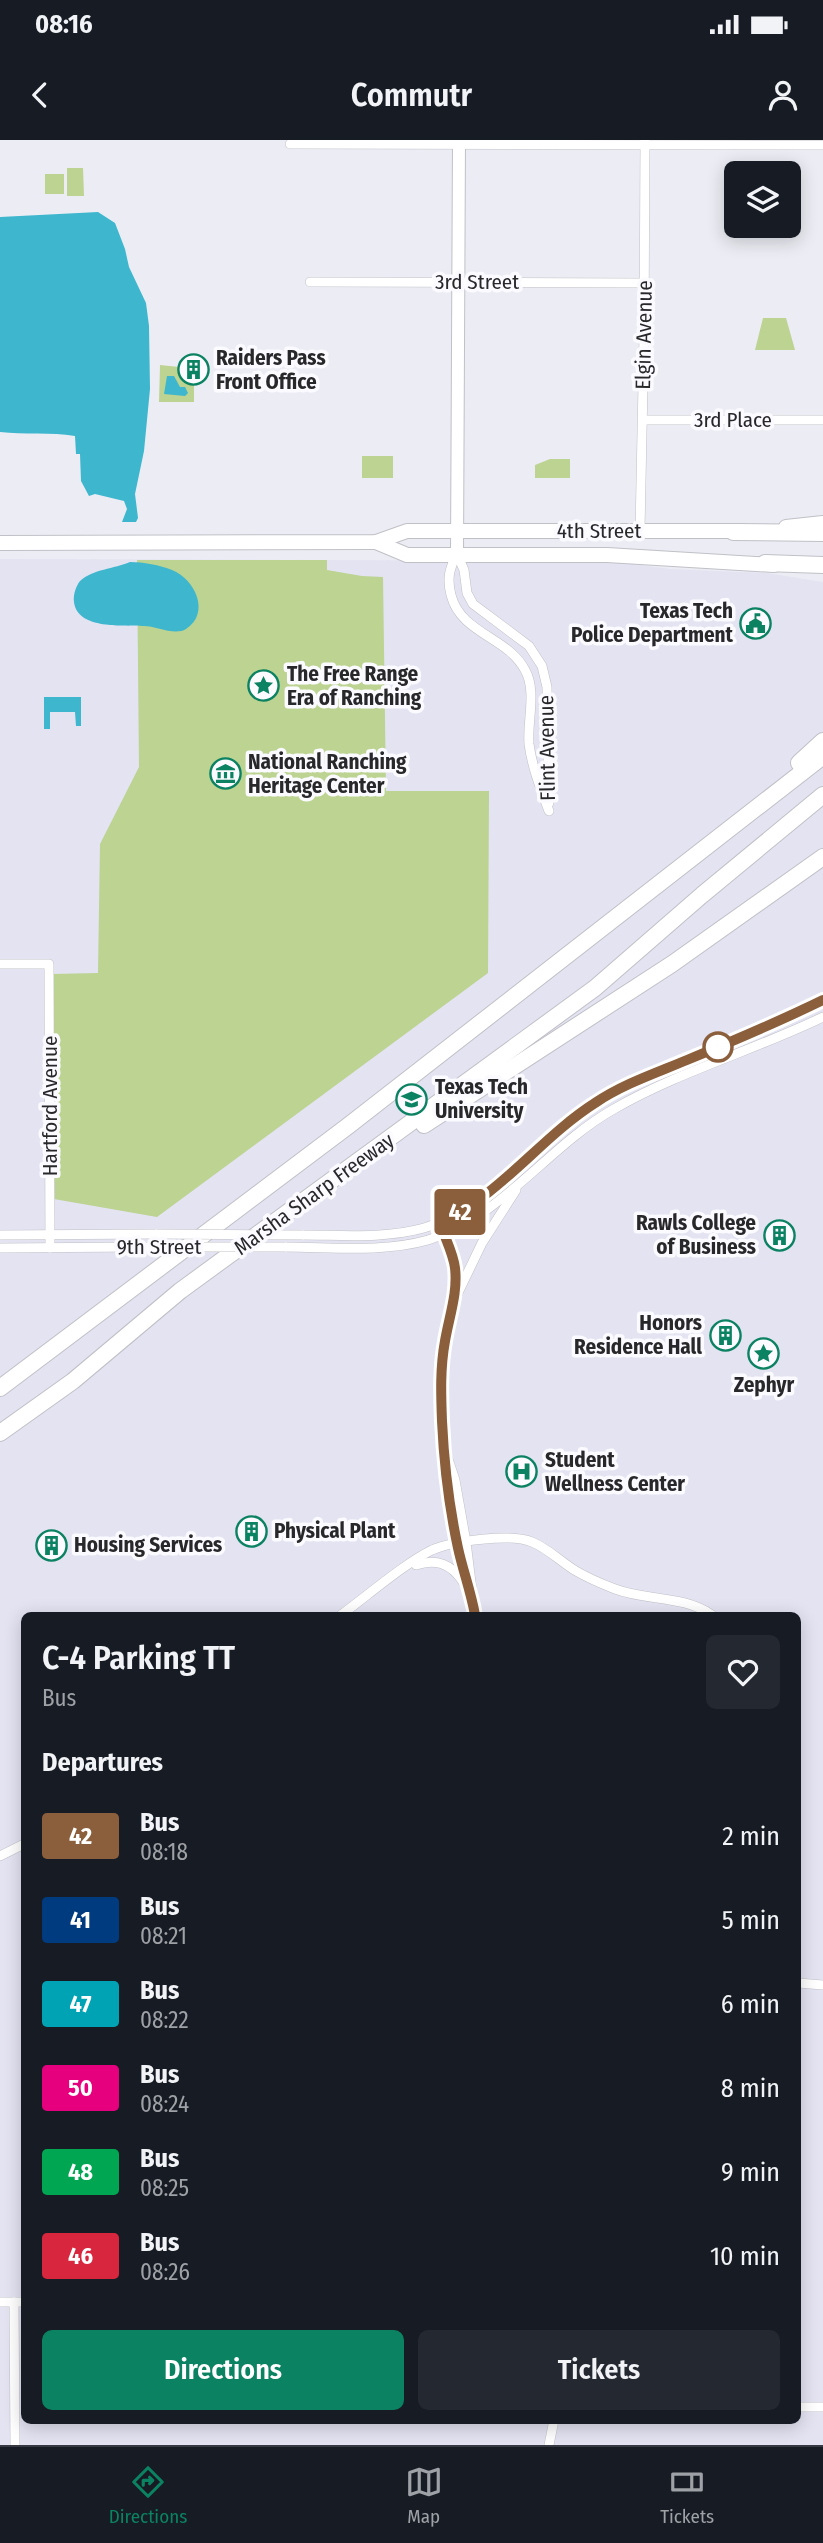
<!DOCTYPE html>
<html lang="en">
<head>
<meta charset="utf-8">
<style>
	body { margin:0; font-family:"Fira Sans Condensed",sans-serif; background:#242831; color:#f1f3f6; height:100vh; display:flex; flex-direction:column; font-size:26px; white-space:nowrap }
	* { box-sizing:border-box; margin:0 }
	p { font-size:23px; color:#9ea1a6 }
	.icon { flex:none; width:38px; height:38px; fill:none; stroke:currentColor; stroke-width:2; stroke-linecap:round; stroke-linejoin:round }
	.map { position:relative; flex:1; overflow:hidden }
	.sheet { position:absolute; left:21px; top:1472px; width:780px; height:812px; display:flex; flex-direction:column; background:#171b24; border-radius:10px; box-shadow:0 4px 18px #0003 }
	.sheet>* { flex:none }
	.badge { padding:0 14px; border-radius:5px; font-size:24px; line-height:46px }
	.fabs { position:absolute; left:724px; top:21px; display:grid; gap:14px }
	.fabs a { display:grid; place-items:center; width:77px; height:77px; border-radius:10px; background:#171b24; box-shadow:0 4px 18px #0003; font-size:35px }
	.map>.badge { position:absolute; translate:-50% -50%; box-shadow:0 0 0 4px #fff }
	h2 { padding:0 21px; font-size:26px; line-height:63px }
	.round { display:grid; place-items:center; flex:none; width:74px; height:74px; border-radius:10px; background:#242831 }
	.overview { display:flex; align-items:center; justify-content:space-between; height:119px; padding:0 21px }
	h1 { font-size:33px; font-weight:600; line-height:52px }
	.primary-button { display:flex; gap:14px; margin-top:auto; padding:14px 21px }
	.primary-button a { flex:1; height:80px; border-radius:10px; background:#0b8261; color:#fff; font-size:28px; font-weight:600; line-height:80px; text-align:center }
	.primary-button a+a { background:#242831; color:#f1f3f6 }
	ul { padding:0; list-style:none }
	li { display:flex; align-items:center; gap:21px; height:84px; padding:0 21px }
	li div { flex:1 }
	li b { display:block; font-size:26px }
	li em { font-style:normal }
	li .badge { min-width:77px; font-weight:700; text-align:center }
	.status { display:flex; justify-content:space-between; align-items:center; height:49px; padding:0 35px; background:#171b24; direction:ltr }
	.status svg { height:19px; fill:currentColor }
	header { display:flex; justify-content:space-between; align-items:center; height:91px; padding:0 21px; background:#171b24; font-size:32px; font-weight:600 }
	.menu { display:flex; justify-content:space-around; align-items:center; height:98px; border-top:2px solid #363941; background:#171b24; font-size:19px; color:#9ea1a6 }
	.menu a { display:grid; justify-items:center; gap:4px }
	.menu .on { color:#0b8261 }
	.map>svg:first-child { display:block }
	.built { fill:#e3e3f2; fill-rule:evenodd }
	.green { fill:#bcd391 }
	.water { fill:#3db6ce }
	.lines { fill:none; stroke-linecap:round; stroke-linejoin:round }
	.street-casing { stroke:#c0c0c7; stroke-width:10 }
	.secondary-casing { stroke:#c0c0c7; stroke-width:14 }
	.primary-casing { stroke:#c0c0c7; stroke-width:16 }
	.highway-casing { stroke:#c0c0c7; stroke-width:18 }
	.street { stroke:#fff; stroke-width:9 }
	.secondary { stroke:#fff; stroke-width:12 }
	.primary { stroke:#fff; stroke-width:14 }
	.highway { stroke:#fff; stroke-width:16 }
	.street-bridge-casing { stroke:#c0c0c7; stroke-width:10; stroke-linecap:butt }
	.street-bridge { stroke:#fff; stroke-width:9 }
	.line-casing { stroke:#fff; stroke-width:16 }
	.line { stroke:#8b5e3c; stroke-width:10 }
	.stop-dot { fill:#fff; stroke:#8b5e3c; stroke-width:3.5 }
	.labels { text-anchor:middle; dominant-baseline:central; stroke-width:7; stroke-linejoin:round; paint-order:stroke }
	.street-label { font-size:21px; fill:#28282b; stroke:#fafaff }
	.poi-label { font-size:21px; font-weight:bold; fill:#28282b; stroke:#fafaff; text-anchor:start }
</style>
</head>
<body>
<div class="status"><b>08:16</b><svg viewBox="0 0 49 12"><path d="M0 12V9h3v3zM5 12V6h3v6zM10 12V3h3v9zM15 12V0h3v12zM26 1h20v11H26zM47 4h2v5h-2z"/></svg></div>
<header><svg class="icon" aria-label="back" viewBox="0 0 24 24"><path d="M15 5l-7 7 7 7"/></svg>Commutr<svg class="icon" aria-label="person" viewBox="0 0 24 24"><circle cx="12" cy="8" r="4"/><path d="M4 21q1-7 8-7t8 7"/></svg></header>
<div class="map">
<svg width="823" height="2305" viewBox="0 0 823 2305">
	<rect width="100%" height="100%" fill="#ecedf4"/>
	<path class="built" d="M0,419L609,421L671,429L767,433L823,442V2305H0ZM24,1475H798V2280H24Z"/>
	<g class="green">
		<path d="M67,28H83L84,56H67Z"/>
		<rect x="45" y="34" width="19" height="20"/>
		<path d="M763,178H786L795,210H755Z"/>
		<path d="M160,225L179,227V232H190V242L194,243V262H159Z"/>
		<rect x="362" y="316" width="31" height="22"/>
		<path d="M550,319H570V338H535V325Z"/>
		<path d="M137,420H327V430L362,436L383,437L386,651H489L488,833L157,1077L54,1059L53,834L98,833L100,704L139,627Z"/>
	</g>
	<g class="water">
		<path d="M98,72L115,83L125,109L129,127L146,163L149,186L150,249L144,311L135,354L138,378L136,382H122L127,369L124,361L95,354L89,356L81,341L80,314H76L75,296C51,292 24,295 0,292V77Z"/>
		<path d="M167,236H174L180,247H185L188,253L185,256L164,254Z"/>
		<path d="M130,422C143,422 160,425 172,430C195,439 211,473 186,489C175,496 156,486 144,486C125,485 77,490 74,462C73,455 76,446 80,441C93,429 114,429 130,422Z"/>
		<path d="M44,557H81V586H76L75,572H50V589H44Z"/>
	</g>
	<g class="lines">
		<defs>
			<g id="street">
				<path d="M290,4L823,5"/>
				<path d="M310,142L644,143"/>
				<path d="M643,280H823"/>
				<path d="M640,391L644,195L645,1"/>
				<path d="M457,414C449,429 447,439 451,455C461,494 508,497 525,530C537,551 527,581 529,604C532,627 541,650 549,671"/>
				<path d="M457,414L464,430L467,453L473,464L529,506L542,526L547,547L549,663"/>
				<path d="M0,824H49L50,1108"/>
				<path d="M442,1091L455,1127L453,1164L444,1204L441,1246L446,1313L445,1336L464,1436L472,1456"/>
				<path d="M0,1095L157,1094"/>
				<path d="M302,1095C342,1095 384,1099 424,1088C497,1067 543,991 608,955C634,940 664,930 691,918C736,900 780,881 823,860"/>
				<path d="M285,1107C332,1107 382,1113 428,1100C502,1077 548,1006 614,969C680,931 755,910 823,877"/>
				<path d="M0,1108L140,1107"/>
				<path d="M455,1159L482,1103L516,1050"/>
				<path d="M448,1319L455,1340L466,1402L475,1475"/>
				<path d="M416,1425C436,1418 452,1424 463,1442"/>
				<path d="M341,1475C367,1456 405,1423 432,1410C453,1401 511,1393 532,1402C549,1409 561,1422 576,1431C588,1438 602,1444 615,1449C647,1461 683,1455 712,1475"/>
				<path d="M0,1716L24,1704"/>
				<path d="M798,1843L823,1845"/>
				<path d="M0,2162H24"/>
				<path d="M14,2162L15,2305"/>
				<path d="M798,2267H823"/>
				<path d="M549,2305L554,2280"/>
			</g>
			<path id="secondary" d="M457,414L459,0"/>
			<g id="primary">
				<path d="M786,387L823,383"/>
				<path d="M376,402L407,415H607L774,425"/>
				<path d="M0,403L376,402L407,391H742"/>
			</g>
			<g id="highway">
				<path d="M733,392L823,393"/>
				<path d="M765,423L823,425"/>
				<path d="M799,623L823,601"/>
				<path d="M424,985L672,824L823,717"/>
				<path d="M0,1248L348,986L823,616"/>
				<path d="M0,1293L73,1241L180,1151L595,848L702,755L823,655"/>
			</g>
		</defs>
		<use href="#street" class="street-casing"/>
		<use href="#secondary" class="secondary-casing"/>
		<use href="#primary" class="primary-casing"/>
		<use href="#highway" class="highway-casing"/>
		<use href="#street" class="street"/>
		<use href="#secondary" class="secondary"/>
		<use href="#primary" class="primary"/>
		<use href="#highway" class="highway"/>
		<defs>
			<g id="street-bridge">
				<path d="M157,1094L302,1095"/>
				<path d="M140,1107H285"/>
			</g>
		</defs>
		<use href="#street-bridge" class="street-bridge-casing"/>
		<use href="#street-bridge" class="street-bridge"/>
	</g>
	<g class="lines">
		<defs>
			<path id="line" d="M475,1475C471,1452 463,1431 458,1408C449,1366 444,1324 442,1281C441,1255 440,1228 445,1201C449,1177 458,1153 455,1128C453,1112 444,1097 440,1082C500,1056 540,998 595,963C623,944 656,933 687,920C733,901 778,882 823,860"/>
		</defs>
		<use href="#line" class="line-casing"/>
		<use href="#line" class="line"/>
	</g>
	<defs>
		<symbol id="building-ring" viewBox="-11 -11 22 22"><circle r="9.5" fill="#fafaff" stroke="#0b8261" stroke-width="1.5"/><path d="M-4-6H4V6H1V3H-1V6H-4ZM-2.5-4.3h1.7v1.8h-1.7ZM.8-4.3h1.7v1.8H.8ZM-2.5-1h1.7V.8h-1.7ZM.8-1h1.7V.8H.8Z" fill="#0b8261"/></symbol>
		<symbol id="civic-ring" viewBox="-11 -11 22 22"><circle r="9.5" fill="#fafaff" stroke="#0b8261" stroke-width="1.5"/><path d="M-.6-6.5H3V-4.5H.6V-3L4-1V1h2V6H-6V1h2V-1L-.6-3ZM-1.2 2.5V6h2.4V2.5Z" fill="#0b8261"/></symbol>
		<symbol id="sight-ring" viewBox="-11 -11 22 22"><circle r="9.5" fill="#fafaff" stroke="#0b8261" stroke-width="1.5"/><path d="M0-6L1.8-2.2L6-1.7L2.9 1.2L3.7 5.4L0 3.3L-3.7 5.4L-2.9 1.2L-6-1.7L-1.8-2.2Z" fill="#0b8261"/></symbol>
		<symbol id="museum-ring" viewBox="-11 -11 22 22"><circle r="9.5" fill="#fafaff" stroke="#0b8261" stroke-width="1.5"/><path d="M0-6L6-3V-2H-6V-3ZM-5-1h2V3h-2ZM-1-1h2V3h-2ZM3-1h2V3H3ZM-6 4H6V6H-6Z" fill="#0b8261"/></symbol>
		<symbol id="university-ring" viewBox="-11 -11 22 22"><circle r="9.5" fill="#fafaff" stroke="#0b8261" stroke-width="1.5"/><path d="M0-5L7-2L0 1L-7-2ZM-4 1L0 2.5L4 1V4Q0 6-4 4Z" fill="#0b8261"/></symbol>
		<symbol id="hospital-ring" viewBox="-11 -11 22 22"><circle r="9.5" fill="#fafaff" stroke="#0b8261" stroke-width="1.5"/><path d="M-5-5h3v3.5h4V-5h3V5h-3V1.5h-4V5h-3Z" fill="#0b8261"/></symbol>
	</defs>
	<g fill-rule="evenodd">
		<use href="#building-ring" x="176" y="212" width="35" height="35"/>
		<use href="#civic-ring" x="738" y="466" width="35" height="35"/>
		<use href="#sight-ring" x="246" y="528" width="35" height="35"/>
		<use href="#museum-ring" x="208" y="616" width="35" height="35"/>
		<use href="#university-ring" x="394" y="942" width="35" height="35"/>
		<use href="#building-ring" x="762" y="1078" width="35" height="35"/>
		<use href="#building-ring" x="708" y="1178" width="35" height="35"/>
		<use href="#sight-ring" x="746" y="1196" width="35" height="35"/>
		<use href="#hospital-ring" x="504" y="1314" width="35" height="35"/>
		<use href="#building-ring" x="234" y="1374" width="35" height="35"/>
		<use href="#building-ring" x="34" y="1388" width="35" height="35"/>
	</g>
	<circle class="stop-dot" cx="718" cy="907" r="14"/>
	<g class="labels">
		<g class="street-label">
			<text x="477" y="142">3rd Street</text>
			<text transform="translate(644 195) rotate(-89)">Elgin Avenue</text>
			<text x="733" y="280">3rd Place</text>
			<text x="599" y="391">4th Street</text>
			<text transform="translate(547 608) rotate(-91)">Flint Avenue</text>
			<text transform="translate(50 966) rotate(-90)">Hartford Avenue</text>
			<text transform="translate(314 1054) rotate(-36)">Marsha Sharp Freeway</text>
			<text x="159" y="1107">9th Street</text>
		</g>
		<g class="poi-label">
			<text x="216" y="218">Raiders Pass<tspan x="216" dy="24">Front Office</tspan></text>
			<text x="733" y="471" text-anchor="end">Texas Tech<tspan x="733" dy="24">Police Department</tspan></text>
			<text x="287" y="534">The Free Range<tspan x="287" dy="24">Era of Ranching</tspan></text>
			<text x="248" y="622">National Ranching<tspan x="248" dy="24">Heritage Center</tspan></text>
			<text x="435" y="947">Texas Tech<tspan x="435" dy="24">University</tspan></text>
			<text x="756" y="1083" text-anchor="end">Rawls College<tspan x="756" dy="24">of Business</tspan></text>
			<text x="702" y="1183" text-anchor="end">Honors<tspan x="702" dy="24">Residence Hall</tspan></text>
			<text x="764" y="1245" text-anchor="middle">Zephyr</text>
			<text x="545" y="1320">Student<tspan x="545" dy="24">Wellness Center</tspan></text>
			<text x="274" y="1391">Physical Plant</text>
			<text x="74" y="1405">Housing Services</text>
		</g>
	</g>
</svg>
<div class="fabs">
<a><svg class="icon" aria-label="layers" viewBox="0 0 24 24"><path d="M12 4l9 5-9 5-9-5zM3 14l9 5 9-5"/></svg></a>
</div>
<b class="badge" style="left:460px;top:1072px;background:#8b5e3c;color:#fff">42</b>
<section class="sheet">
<div class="overview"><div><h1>C-4 Parking TT</h1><p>Bus</p></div><a class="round"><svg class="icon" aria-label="heart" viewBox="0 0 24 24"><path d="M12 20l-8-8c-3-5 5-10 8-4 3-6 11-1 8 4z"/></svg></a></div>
<h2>Departures</h2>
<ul>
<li><span class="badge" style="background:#8b5e3c;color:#fff">42</span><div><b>Bus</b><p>08:18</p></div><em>2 min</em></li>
<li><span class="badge" style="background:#003b80;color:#fff">41</span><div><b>Bus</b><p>08:21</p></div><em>5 min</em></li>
<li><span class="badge" style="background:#00a3b4;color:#fff">47</span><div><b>Bus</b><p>08:22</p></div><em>6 min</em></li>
<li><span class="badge" style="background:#e6007e;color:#fff">50</span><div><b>Bus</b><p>08:24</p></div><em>8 min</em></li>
<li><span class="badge" style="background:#00a651;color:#fff">48</span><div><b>Bus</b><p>08:25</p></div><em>9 min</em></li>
<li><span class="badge" style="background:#d7263d;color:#fff">46</span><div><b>Bus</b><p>08:26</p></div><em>10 min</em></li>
</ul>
<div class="primary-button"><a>Directions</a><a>Tickets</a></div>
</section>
</div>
<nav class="menu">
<a class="on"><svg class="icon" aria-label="directions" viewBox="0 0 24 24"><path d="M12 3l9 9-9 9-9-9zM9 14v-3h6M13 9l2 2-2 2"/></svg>Directions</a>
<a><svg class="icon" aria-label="map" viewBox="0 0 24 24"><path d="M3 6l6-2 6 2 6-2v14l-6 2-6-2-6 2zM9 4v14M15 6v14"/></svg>Map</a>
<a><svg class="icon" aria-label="tickets" viewBox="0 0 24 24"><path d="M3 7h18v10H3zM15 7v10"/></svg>Tickets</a>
</nav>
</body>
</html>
